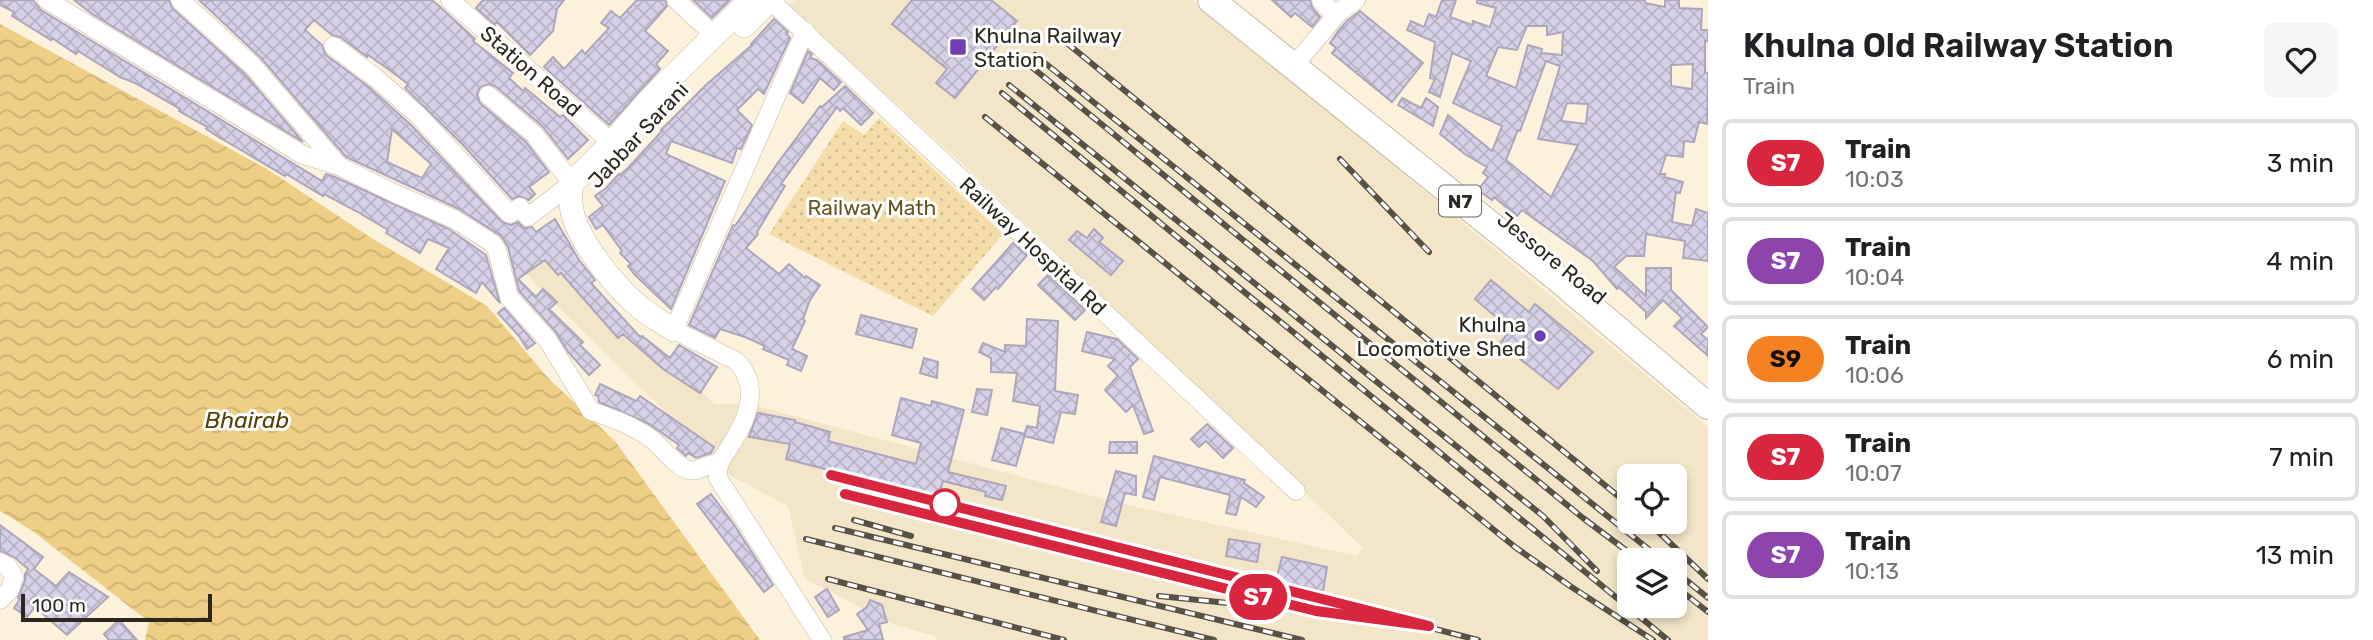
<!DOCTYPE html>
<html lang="en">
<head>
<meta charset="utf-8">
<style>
	body { margin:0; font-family:Rubik,sans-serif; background:#f6f6f6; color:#202124; height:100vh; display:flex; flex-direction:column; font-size:26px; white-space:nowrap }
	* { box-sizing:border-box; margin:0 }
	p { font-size:23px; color:#757577 }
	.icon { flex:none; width:38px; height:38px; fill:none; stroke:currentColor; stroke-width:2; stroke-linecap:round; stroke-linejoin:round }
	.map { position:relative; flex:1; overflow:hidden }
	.drawer { display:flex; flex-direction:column; background:#fff; width:665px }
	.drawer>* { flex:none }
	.badge { padding:0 14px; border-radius:23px; font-size:24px; line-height:46px }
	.fabs { position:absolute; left:1617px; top:464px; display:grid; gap:14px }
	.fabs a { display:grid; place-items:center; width:70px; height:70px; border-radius:10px; background:#fff; box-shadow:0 4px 10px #0003; font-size:35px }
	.scale { position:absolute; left:21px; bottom:18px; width:191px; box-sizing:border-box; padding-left:7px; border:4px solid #2c2820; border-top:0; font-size:19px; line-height:24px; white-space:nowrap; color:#2c2820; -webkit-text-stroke:5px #fff; paint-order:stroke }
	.map>.badge { position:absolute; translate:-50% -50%; box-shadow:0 0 0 4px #fff }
	.round { display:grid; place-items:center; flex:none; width:74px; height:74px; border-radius:10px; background:#f6f6f6 }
	.head { display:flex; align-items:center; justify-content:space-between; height:119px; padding:0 35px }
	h1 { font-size:33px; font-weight:600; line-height:52px }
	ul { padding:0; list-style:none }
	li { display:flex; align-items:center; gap:21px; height:88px; margin:0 14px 10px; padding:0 21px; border:4px solid #e0e0e0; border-radius:10px }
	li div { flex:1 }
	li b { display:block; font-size:26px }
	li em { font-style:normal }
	li .badge { min-width:77px; font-weight:700; text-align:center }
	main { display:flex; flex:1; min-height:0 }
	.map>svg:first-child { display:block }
	.built { fill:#f2e5c8; fill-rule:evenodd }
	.park { fill:url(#park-dots) }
	.water { fill:url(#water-waves) }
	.building { fill:url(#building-cross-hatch); stroke:#ada6bc; stroke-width:2; fill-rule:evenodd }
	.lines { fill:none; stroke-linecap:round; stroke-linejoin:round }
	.minor-casing { stroke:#c5bba6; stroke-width:19 }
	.major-casing { stroke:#c5bba6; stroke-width:24 }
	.highway-casing { stroke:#c5bba6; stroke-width:28 }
	.minor { stroke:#fff; stroke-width:18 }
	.major { stroke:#fff; stroke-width:23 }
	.highway { stroke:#fff; stroke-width:26 }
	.rail-casing { stroke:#575146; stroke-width:6 }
	.rail { stroke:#fff; stroke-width:3.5; stroke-dasharray:10; stroke-linecap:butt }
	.line-casing { stroke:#fff; stroke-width:16 }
	.line { stroke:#d7263d; stroke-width:10 }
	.poi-dot { fill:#713eb5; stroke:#fff; stroke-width:2.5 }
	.stop-dot { fill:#fff; stroke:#d7263d; stroke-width:3.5 }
	.labels { text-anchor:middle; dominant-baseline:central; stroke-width:6; stroke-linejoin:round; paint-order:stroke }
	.shield { fill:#fff; stroke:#6b6863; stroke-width:2 }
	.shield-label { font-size:19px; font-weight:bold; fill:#2c2820 }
	.poi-label { font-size:21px; fill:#2c2820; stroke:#fff; text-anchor:start }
	.street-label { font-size:21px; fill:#2c2820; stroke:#fff }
	.park-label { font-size:21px; fill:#6a541e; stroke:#fff }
	.water-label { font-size:23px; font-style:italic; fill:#553f02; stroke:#fff }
</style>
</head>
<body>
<main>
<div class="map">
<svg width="1708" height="640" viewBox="0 0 1708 640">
	<defs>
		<pattern id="park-dots" width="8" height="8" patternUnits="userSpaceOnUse" patternTransform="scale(1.75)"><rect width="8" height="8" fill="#f5dda9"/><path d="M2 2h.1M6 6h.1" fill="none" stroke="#d2be91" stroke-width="1.8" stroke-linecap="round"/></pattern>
		<pattern id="water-waves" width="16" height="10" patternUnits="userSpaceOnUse" patternTransform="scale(1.75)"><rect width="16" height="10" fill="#efce85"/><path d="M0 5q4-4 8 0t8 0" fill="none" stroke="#cdb173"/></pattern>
		<pattern id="building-cross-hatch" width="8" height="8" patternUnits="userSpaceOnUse" patternTransform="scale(1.75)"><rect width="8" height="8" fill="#d7d1e7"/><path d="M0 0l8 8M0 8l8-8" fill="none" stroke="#b9b3c6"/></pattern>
	</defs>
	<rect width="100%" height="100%" fill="#fcf2dc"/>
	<path class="built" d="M796,0H1192L1323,106L1708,427V640H938L935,636L895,625L805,579L788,506L731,476L537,286L512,255L539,238L643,339L715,404H750L1115,502L1357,556L1363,548L966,167L788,5ZM1629,476H1675V522H1629ZM1629,560H1675V606H1629Z"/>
	<path class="park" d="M879,118L1003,234L933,316L769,234L843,121L864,135Z"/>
	<path class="water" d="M0,24L267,169L373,239L487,306L548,378L615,441L760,640H145L149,622L34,532L0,511Z"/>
	<g class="building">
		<path d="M0,0H33L41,10L322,181L326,174L335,177L449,229L486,255L500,303L482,282L476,293L436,269L449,248L428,239L420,253L386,233L388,230L356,211L324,194L323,196L286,174L285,176L217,136L206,129L207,127L179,111L180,109L135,83L120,77L78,51L76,54L52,38L51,40L12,16L14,12L0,5Z"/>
		<path d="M74,0H169L172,8L245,74L303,142L92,14Z"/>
		<path d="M199,0H432L438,5L475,39L473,41L513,73L509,78L523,91L525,88L560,117L563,115L588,140L568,159L542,126L495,86L489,84L480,87L477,94L480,103L526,142L549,172L529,187L535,194L529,200L519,196L512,199L463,145L405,88L408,84L388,69L368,55L367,57L340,37L332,35L314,20L305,30L322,45L326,55L369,87L412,126L502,222L511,225L518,222L524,228L532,227L536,232L555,219L579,260L595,280L591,283L640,337L642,336L670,358L679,345L717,367L700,393L663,369L623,334L618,338L561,273L558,275L545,260L518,279L536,297L543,289L557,302L549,309L583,342L580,345L600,365L589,375L568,352L555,331L519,291L508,247L501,236L459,209L346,157L261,58ZM392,129L431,164L422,178L387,162Z"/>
		<path d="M483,0H564L557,9L553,31L530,55L497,22L495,25L476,8Z"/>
		<path d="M637,0H665L667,6L645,31L668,51L656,64L660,69L609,125L544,67L553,57L564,69L582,50L585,54L609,28L601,23L611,11L620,18Z"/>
		<path d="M693,0H730L712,18Z"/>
		<path d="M912,0H991L1017,21L955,98L936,83L947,69L892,24Z"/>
		<path d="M1272,0H1310L1312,7L1320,17L1312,27L1295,13L1291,17Z"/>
		<path d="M1442,0H1456L1450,17L1472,25L1473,21L1490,27L1496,8L1477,3V0H1645V3L1665,7V0H1679V8L1702,9L1701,30H1708V41H1705V72L1708,73L1707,124L1699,122L1694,142L1684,141L1683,157L1666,155L1660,174H1665L1664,177L1683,182L1680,193L1676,192L1672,222L1692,226L1696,209L1708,213V261L1683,258L1685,241L1646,234L1644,256H1626L1614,267L1646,296V268H1671V290L1708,327L1701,334L1708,340V356L1674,326L1682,318L1663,300L1646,318V312L1619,287L1617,289L1593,261L1522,210L1517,216L1494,197L1492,200L1478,190L1488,177L1483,173L1487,167L1466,155L1440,134L1448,115L1492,151L1502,126L1453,103L1471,61L1452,53L1440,97L1429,92L1435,79L1430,78L1435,42L1407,30L1411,21L1424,27L1429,14L1436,17ZM1527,26H1547V35L1563,32L1562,55L1541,53L1542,49L1528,45L1516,88L1486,76L1498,47L1517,50ZM1546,61L1560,66L1538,139L1578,145L1551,197L1506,160L1518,130L1520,131ZM1693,64L1692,89L1671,86V65ZM1567,103L1588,104L1586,124L1561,121Z"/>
		<path d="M1360,11L1423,63L1392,102L1332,53L1336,48L1330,43L1338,31L1348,20Z"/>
		<path d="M774,19L788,32L786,33L790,38L764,94L758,89L737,110L752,125L741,149L737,148L732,163L671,141L666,154L725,181L671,309L635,275L628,266L631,264L620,253L622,251L603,225L596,229L589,217L603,206L595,196L606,188L619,174L620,175L628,168L662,131L661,130L707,84L752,45L751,44Z"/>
		<path d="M808,51L812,54L810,58L817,60L841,82L834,90L820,78L803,103L790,93Z"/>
		<path d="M845,86L873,113L861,125L843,108L840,111L837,107L781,184L785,186L757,232L758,234L746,248L779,274L789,264L805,278L806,276L820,285L810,300L803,319L805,321L792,349L807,356L801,371L787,365L789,360L763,349L765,346L745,337L720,329L715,338L689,325L733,225L735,226L777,164L820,106L822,107Z"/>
		<path d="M1402,98L1421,108L1426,98L1438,107L1433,126L1398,105Z"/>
		<path d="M1094,229L1103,238L1099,242L1123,261L1111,275L1069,240L1077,231L1087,238Z"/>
		<path d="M1013,243L1027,255L998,289L996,287L984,300L972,289Z"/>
		<path d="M1048,275L1085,310L1075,320L1038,285Z"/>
		<path d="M1491,280L1529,312L1535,304L1593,352L1558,389L1500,343L1511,330L1475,299Z"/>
		<path d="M504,308L535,343L527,349L519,336L498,313Z"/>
		<path d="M861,315L917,329L912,348L856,334Z"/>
		<path d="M1027,319L1058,321L1055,391L1078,395L1075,414L1061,412L1053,443L1024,436L1027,426L1037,428L1040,406L1013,401L1017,373L991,372V358L979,352L983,343L1005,352V345L1026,346Z"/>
		<path d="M1087,332L1117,339L1138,359L1130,367L1153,431L1144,434L1133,405L1126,412L1105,390L1118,376L1108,366L1115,359L1082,351Z"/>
		<path d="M924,358L938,362L937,378L920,373Z"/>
		<path d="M600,384L636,401L640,396L714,447L711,453L696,458L688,453L686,456L677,448L679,445L649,424L599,402L598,396L595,395Z"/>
		<path d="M977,389L992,390L987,415L972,412Z"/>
		<path d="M901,398L931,406L932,401L964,410L948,472L1006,486L1002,500L985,496L986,492L943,481L938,498L786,459L790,444L749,437L758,413L795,420V422L830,432L828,441L916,464L921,443L892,435Z"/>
		<path d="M1207,424L1233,448L1223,458L1206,441L1199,447L1191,439Z"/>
		<path d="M1001,428L1025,434L1016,466L992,460Z"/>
		<path d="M1110,442H1137V453H1109Z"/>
		<path d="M1154,456L1245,480L1244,483L1264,497L1256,507L1241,497L1236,515L1226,513L1230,495L1160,477L1154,500L1143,497Z"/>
		<path d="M1116,471L1136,476V495L1125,493L1116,526L1101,522Z"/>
		<path d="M711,494L733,523L773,585L764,592L697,504Z"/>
		<path d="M0,525L43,557L34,569L56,586L69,572L108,597L67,635L35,607L27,617L14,608L20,599L18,598L25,580V574L28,569L14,557L0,551Z"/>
		<path d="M1229,539L1260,544L1257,562L1226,556Z"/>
		<path d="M1282,557L1327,567L1323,591L1276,581Z"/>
		<path d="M827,589L839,610L828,617L815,597Z"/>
		<path d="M870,600L882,605L887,622L879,624L883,640H844V637L868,630L857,614L867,607Z"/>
		<path d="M119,620L137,640H109L104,634Z"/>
	</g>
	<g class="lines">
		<defs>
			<g id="minor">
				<path d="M47,0L303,155L339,166L396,194L454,219L492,243L497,250L509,297L547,339L591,411C612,418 632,425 650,438C663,447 672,464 688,470C698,473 708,463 718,463"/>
				<path d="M180,0L253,66L339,166"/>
				<path d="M450,0L612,143"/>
				<path d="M676,0L714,35"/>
				<path d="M770,0L1296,491"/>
				<path d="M1321,0L1335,16"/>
				<path d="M805,31L674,330L736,361C761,385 748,418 732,443C724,457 717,462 718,478L822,640"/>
				<path d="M333,46L376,78L418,115L510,214L520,207L528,217L572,183L534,134L488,95"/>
				<path d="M1302,56L1340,11L1356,0"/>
				<path d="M0,562L8,567L14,577L10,590L0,600"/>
			</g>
			<g id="major">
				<path d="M744,26L770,0"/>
				<path d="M674,330C664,323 652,317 642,309C616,288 575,239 571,205C570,198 571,191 572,183L612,143L647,102L750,0"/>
			</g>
			<path id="highway" d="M1211,0L1558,279L1708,406"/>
		</defs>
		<use href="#minor" class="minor-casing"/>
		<use href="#major" class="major-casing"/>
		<use href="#highway" class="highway-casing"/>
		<use href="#minor" class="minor"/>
		<use href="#major" class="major"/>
		<use href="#highway" class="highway"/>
		<defs>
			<g id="rail">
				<path d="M1051,30L1629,505"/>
				<path d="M1035,55L1662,560"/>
				<path d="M1028,64L1583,518L1639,560"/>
				<path d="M1009,85L1543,516L1597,571"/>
				<path d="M1002,93L1668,640"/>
				<path d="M985,117L1515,547L1570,586L1653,640"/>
				<path d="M1340,159L1429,252"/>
				<path d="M831,475L1478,640"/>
				<path d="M845,494L1316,611L1352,616"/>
				<path d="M854,520L911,536"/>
				<path d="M1648,522L1708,579"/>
				<path d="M835,528L1302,640"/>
				<path d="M806,539L1214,640"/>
				<path d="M1675,571L1708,598"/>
				<path d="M828,579L1064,640"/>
				<path d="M1675,586L1708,612"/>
				<path d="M1159,596L1267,607"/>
			</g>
		</defs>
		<use href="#rail" class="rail-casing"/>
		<use href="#rail" class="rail"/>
	</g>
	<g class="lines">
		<defs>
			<path id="line" d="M831,475L1429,626L1316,611L845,494"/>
		</defs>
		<use href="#line" class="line-casing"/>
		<use href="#line" class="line"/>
	</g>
	<g class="poi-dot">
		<rect x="949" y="38" width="18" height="18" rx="3.5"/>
		<circle cx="1540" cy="336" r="7"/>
	</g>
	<circle class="stop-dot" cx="945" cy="504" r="14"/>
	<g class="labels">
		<rect class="shield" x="1439" y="185.5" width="42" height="31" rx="5"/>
		<g class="shield-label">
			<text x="1460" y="201">N7</text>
		</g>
		<g class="poi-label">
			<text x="974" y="35">Khulna Railway<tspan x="974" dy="24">Station</tspan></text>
			<text x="1526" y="324" text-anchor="end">Khulna<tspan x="1526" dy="24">Locomotive Shed</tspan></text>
		</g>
		<g class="street-label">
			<text transform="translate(531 71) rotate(41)">Station Road</text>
			<text transform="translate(638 135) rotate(-47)">Jabbar Sarani</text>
			<text transform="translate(1033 246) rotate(43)">Railway Hospital Rd</text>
			<text transform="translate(1552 258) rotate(39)">Jessore Road</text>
		</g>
		<g class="park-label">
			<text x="872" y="207">Railway Math</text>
		</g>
		<g class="water-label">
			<text x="247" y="420">Bhairab</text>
		</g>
	</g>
</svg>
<div class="fabs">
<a><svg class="icon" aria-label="locate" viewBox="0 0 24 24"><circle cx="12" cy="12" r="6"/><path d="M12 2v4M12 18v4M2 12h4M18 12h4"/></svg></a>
<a><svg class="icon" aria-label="layers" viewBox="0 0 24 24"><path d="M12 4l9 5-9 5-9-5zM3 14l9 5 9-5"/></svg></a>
</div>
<div class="scale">100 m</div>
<b class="badge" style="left:1258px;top:597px;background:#d7263d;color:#fff">S7</b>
</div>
<section class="drawer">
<div class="head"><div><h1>Khulna Old Railway Station</h1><p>Train</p></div><a class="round"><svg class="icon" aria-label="heart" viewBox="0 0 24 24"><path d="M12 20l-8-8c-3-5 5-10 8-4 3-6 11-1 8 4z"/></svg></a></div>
<ul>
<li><span class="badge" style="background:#d7263d;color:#fff">S7</span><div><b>Train</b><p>10:03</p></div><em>3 min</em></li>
<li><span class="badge" style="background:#8e44ad;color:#fff">S7</span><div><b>Train</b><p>10:04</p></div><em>4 min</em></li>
<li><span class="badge" style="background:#f58220;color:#111">S9</span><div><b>Train</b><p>10:06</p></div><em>6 min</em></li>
<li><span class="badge" style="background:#d7263d;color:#fff">S7</span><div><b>Train</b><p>10:07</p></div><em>7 min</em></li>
<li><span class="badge" style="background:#8e44ad;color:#fff">S7</span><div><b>Train</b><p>10:13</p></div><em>13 min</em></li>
</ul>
</section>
</main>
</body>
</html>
